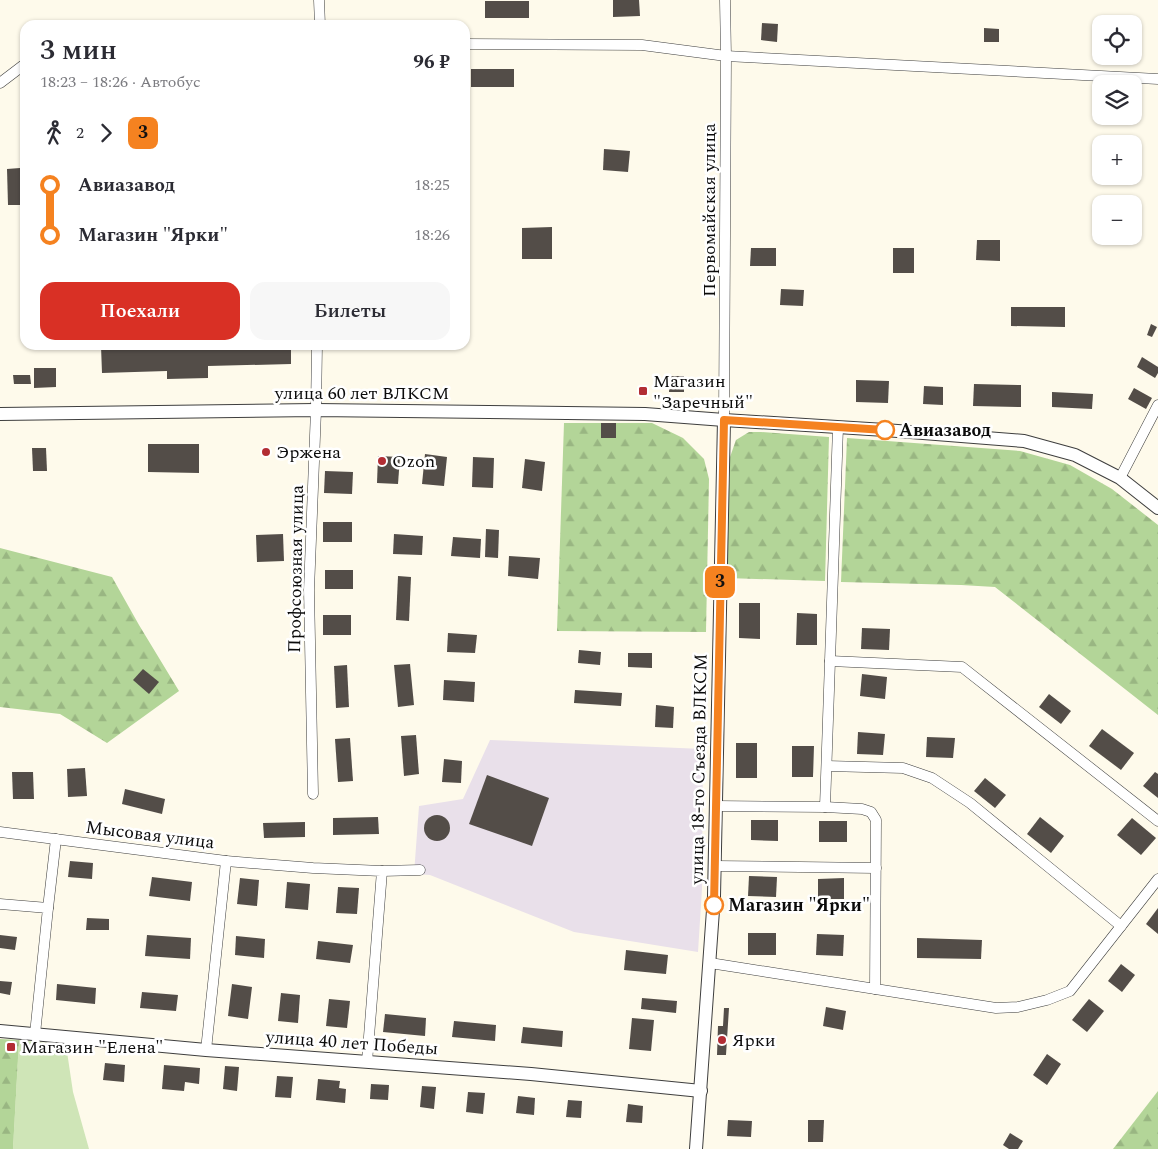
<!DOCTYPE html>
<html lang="ru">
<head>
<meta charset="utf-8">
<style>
	body { margin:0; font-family:Spectral,serif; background:#f7f7f7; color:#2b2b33; height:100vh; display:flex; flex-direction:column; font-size:19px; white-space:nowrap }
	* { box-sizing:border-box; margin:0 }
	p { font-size:16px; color:#7c7c81 }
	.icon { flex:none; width:28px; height:28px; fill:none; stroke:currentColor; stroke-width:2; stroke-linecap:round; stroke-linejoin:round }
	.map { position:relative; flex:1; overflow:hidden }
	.sheet { position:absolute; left:20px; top:20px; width:450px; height:330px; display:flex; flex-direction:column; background:#fff; border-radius:15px; box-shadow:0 1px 4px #0004 }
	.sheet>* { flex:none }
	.badge { padding:0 10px; border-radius:8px; font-size:18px; line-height:32px }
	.buttons { position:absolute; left:1092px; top:15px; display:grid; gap:10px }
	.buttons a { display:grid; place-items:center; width:50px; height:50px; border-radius:10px; background:#fff; box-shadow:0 1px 4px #0004; font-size:25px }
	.map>.badge { position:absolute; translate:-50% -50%; box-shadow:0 0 0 2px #fff }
	.legs { display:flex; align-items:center; gap:8px; height:55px; padding:0 20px; font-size:16px }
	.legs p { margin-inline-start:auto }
	.overview { display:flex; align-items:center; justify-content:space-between; height:85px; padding:0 20px }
	h1 { font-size:28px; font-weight:600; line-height:38px }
	.cta { display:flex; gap:10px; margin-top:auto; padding:10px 20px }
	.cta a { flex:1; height:58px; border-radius:15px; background:#d93025; color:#fff; font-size:20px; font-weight:600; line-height:58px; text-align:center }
	.cta a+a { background:#f7f7f7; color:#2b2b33 }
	ul { padding:0 20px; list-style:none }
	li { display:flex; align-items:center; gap:18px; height:50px; font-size:19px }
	li i { display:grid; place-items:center; width:8px; height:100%; margin:0 6px; background:currentColor }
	li i::after { content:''; width:12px; height:12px; margin:-6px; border:4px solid; border-radius:50%; background:#fff }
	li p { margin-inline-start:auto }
	li:first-child i { background:linear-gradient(#0000 50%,currentColor 0) }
	li:last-child i { background:linear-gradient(currentColor 50%,#0000 0) }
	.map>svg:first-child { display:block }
	.industrial { fill:#e9e0ea }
	.grass { fill:#cfe5b7 }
	.forest { fill:url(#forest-firs) }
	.building { fill:#534d48 }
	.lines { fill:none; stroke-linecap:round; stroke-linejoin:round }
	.minor-casing { stroke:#3e3e3e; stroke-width:11 }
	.tertiary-casing { stroke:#3e3e3e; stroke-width:14 }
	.minor { stroke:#fff; stroke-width:10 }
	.tertiary { stroke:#fff; stroke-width:12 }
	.line-1-casing { stroke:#fff; stroke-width:11 }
	.line-1 { stroke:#f58220; stroke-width:8 }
	.poi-dot { fill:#b22d33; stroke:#fff; stroke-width:2 }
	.stop-1-dot { fill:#fff; stroke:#f58220; stroke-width:2.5 }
	.labels { text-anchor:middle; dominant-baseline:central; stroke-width:5; stroke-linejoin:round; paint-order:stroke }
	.street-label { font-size:18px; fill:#0b0b0b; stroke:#fff }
	.poi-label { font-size:18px; fill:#0b0b0b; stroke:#fff; text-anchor:start }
	.stop-label { font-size:18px; font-weight:bold; fill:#0b0b0b; stroke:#fff; text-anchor:start }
</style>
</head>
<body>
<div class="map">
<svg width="1158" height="1149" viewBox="0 0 1158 1149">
	<defs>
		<pattern id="forest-firs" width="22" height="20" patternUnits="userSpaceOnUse" patternTransform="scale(1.25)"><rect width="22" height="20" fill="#b3d598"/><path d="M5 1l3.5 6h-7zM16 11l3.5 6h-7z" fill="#99b682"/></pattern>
	</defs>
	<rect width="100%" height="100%" fill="#fefaeb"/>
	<path class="industrial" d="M490,740L703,749L702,889L698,952L574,932L430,875L414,874L419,806L463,799Z"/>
	<path class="grass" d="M19,1040L66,1045L73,1092L89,1149H13Z"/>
	<g class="forest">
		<path d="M564,423H652L683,438L704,459L709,479L706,632L557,631Z"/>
		<path d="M749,432H761L829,437L825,581L726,578L730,457L736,440Z"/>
		<path d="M847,438L1020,451L1070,465L1112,489L1158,525V715L995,587L961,585L841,582Z"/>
		<path d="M0,548L112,577L139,625L179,691L107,743L60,714L0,707Z"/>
		<path d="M0,1039L19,1040L13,1149H0Z"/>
		<path d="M1158,1091V1149H1113Z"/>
	</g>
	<g class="building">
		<path d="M613,0H639L640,16L613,17Z"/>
		<rect x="485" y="1" width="44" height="17"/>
		<path d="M762,23L778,24L777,42L761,40Z"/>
		<path d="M984,28L999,29V42H984Z"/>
		<rect x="471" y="69" width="43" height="18"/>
		<path d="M604,149L630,151L628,172L603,170Z"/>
		<path d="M20,168L21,205H8L7,169Z"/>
		<path d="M1099,172L1101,173V176H1114L1113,184L1098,182Z"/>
		<path d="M552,227V259H522V228Z"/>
		<path d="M1121,236H1130L1128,242L1120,240Z"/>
		<path d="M977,240H1000V261L976,260Z"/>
		<path d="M751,248H776V266H750Z"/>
		<rect x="893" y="248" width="21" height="25"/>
		<path d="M781,289L804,290L803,306L780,305Z"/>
		<path d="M1011,307H1065V327L1011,326Z"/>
		<path d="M1151,324L1157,327L1152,337L1147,335Z"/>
		<path d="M112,345H148V347L166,346V345H211V348L249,347V345H291V364L208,366V378L167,379V371L102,373L101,346H112Z"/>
		<path d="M1142,357L1158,367V373L1155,378L1137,367Z"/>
		<path d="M34,368H56V387L34,388Z"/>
		<path d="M13,375H30L31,384H14Z"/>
		<path d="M670,376H684V392H669Z"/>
		<path d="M856,380L889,381L888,403L856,402Z"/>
		<path d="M974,384L1021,385V407L973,406Z"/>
		<path d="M924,386L943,387V405L923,404Z"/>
		<path d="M1134,388L1152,398L1146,409L1128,399Z"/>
		<path d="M1052,392L1093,394L1092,409L1052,407Z"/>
		<rect x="601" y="423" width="15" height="15"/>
		<path d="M148,444H199V473L148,472Z"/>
		<path d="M32,448H46L47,471H33Z"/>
		<path d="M425,454L447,457L444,486L422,484Z"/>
		<path d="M378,456L400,457L398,484L377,483Z"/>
		<path d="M473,457L494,458L493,488L472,487Z"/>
		<path d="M525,459L545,462L542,491L522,488Z"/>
		<path d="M325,471L353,472L352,494L324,493Z"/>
		<rect x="323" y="522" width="29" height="20"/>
		<path d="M486,529L499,530L498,558L485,557Z"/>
		<path d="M283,534L284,561L257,562L256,535Z"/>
		<path d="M394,534L423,536L422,555L393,554Z"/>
		<path d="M453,537L481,539L480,558L451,556Z"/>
		<path d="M509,556L540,558L538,579L508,576Z"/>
		<rect x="325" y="570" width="28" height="19"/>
		<path d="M398,576L411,577L409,621L396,620Z"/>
		<path d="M739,603H760V639L739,638Z"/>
		<path d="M797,613L817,614V645H796Z"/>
		<rect x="323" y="615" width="28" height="20"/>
		<path d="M862,628L890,629L889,650L861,649Z"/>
		<path d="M448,633L477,635L475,653L447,652Z"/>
		<path d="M579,650L601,652L600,665L578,663Z"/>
		<path d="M628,653H652V668L628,667Z"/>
		<path d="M410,664L414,705L398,707L394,665Z"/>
		<path d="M347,665L349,707L336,708L334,666Z"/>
		<path d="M143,669L159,682L149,694L133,680Z"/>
		<path d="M862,674L887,677L885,699L860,696Z"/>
		<path d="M444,680L475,682L474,702L443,700Z"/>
		<path d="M575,690L622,693L621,706L574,703Z"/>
		<path d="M1049,694L1071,711L1061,724L1039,707Z"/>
		<path d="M656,705L674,707L673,728L655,727Z"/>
		<path d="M1102,729L1134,753L1121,770L1089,746Z"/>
		<path d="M858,732L885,734L883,755L857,754Z"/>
		<path d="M416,735L419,774L404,776L401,736Z"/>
		<path d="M927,737L955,738L953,758L926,757Z"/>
		<path d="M350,738L353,781L338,782L335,739Z"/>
		<rect x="736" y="743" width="21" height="35"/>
		<path d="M792,746H814L813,777H792Z"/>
		<path d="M444,759L462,761L461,783L442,782Z"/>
		<path d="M85,768L87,796L68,797L67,769Z"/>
		<path d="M12,772H33L34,799H13Z"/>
		<path d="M1155,772L1158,774V798L1143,786Z"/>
		<path d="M487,775L549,798L532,846L469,824Z"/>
		<path d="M985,778L1006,795L995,808L974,791Z"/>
		<path d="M125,789L165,799L162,814L122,804Z"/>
		<circle cx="437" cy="828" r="13"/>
		<path d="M378,817L379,834L333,835V818Z"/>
		<path d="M1040,817L1064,836L1051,853L1027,834Z"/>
		<path d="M1132,818L1156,838L1141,855L1117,835Z"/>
		<path d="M751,820H778V841L751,840Z"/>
		<rect x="819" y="821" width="28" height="21"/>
		<path d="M305,822V837L264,838L263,823Z"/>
		<path d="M70,861L93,863L92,879L68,877Z"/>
		<path d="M749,876L777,877L776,897L748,896Z"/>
		<path d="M152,877L192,882L190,901L149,896Z"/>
		<path d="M240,878L259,880L257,906L237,904Z"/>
		<path d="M844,878V899H818V879Z"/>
		<path d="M287,882L310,884L308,910L285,908Z"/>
		<path d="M338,887L359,888L357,914L336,913Z"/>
		<path d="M1158,908V934L1146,924Z"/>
		<path d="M87,918L109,919V930H86Z"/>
		<rect x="748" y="933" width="28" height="22"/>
		<path d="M817,934L844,935L843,956L816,955Z"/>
		<path d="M0,935L17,937L15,950L0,948Z"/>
		<path d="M147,935L191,938L190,959L145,956Z"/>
		<path d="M236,936L265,939L264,958L235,955Z"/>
		<path d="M917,938L982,940L981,959L917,958Z"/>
		<path d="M318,941L353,945L350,963L316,959Z"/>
		<path d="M626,950L668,955L666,974L624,970Z"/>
		<path d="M1121,964L1135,975L1122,992L1108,981Z"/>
		<path d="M0,981L12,982L10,995L0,993Z"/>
		<path d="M57,984L96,988L95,1004L56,1000Z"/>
		<path d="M232,984L252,987L248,1019L228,1016Z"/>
		<path d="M142,992L178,995L176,1011L140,1008Z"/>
		<path d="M281,993L300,995L298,1023L278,1021Z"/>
		<path d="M642,998L677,1001L676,1013L641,1009Z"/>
		<path d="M329,999L350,1001L347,1028L326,1026Z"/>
		<path d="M1089,999L1104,1011L1087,1032L1072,1020Z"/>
		<path d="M826,1007L846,1011L843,1030L823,1026Z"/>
		<path d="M724,1008H729L726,1055H717L718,1026H723Z"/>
		<path d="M385,1014L426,1018L425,1036L383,1032Z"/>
		<path d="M632,1018L654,1020L651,1051L629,1049Z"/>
		<path d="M454,1021L496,1025L495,1041L452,1037Z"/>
		<path d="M523,1027L563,1031L562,1047L521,1043Z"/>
		<path d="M1047,1054L1061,1064L1047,1085L1033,1075Z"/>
		<path d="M105,1063L125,1065L124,1082L103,1080Z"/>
		<path d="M164,1065L200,1068L199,1084L185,1082L184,1091L162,1089Z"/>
		<path d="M225,1066L239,1067L237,1091L223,1089Z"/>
		<path d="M277,1076L293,1077L291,1098L275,1097Z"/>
		<path d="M318,1079L340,1081L339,1088L346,1089L345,1103L316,1100Z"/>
		<path d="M371,1084L389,1085L388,1100L370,1099Z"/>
		<path d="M422,1086L436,1087L434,1109L420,1107Z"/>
		<path d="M468,1092L485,1093L483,1114L466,1112Z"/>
		<path d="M518,1096L535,1098L534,1115L516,1113Z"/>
		<path d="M568,1100L582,1101L581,1118L566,1117Z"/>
		<path d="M628,1104L643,1106L642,1123L626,1122Z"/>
		<path d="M728,1120L752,1121L751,1137L727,1136Z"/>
		<path d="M808,1120H824L823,1142H808Z"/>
		<path d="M1010,1133L1023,1141L1018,1149H1009L1003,1145Z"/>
	</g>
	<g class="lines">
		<defs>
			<g id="minor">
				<path d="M319,0L320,25"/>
				<path d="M465,44L642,45L726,56L1158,79"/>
				<path d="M0,83L25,64"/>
				<path d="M724,420L726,56L725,0"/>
				<path d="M1120,478L1158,405"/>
				<path d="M830,661L962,667L1158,821"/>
				<path d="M827,766L903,768L932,778L970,803L1121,926"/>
				<path d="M313,794L309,590L316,410L317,345"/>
				<path d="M716,806L825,807L838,427"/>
				<path d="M825,807L862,809L871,812L876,820L875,989"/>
				<path d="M0,832L226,861L206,1050"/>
				<path d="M226,861L313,868L382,871L367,1062"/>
				<path d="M715,866L876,868"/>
				<path d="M382,871L420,870"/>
				<path d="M0,904L48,908L35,1034"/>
				<path d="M48,908L56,839"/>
				<path d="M710,963L996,1008L1018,1007L1047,1000L1070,991L1158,879"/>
			</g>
			<g id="tertiary">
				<path d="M0,414L316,410L645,414L724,420L885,430L1024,441L1075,455L1120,478L1158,508"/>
				<path d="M0,1031L206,1050L531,1074L701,1091"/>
				<path d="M696,1149L714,896L724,420"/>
			</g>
		</defs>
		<use href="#minor" class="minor-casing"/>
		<use href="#tertiary" class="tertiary-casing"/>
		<use href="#minor" class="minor"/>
		<use href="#tertiary" class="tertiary"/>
	</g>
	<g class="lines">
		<defs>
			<path id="line-1" d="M714,905L724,420L885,430"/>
		</defs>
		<use href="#line-1" class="line-1-casing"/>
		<use href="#line-1" class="line-1"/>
	</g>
	<g class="poi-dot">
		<rect x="638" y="386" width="10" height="10" rx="2.5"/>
		<circle cx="266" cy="452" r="5"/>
		<circle cx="382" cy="461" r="5"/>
		<circle cx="722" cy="1040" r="5"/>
		<rect x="6" y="1042" width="10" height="10" rx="2.5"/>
	</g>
	<g class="stop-1-dot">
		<circle cx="885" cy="430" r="9"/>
		<circle cx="714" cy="905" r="9"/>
	</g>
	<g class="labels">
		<g class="street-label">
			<text transform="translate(709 210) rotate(-90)">Первомайская улица</text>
			<text x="362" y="393">улица 60 лет ВЛКСМ</text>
			<text transform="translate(296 569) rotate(-89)">Профсоюзная улица</text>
			<text transform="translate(699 769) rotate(-89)">улица 18-го Съезда ВЛКСМ</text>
			<text transform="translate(150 835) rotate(7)">Мысовая улица</text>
			<text transform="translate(352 1043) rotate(4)">улица 40 лет Победы</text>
		</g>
		<g class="poi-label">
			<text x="653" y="381">Магазин<tspan x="653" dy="21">"Заречный"</tspan></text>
			<text x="276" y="452">Эржена</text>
			<text x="392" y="461">Ozon</text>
			<text x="732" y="1040">Ярки</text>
			<text x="21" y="1047">Магазин "Елена"</text>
		</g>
		<g class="stop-label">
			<text x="899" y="430">Авиазавод</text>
			<text x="728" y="905">Магазин "Ярки"</text>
		</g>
	</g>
</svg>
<div class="buttons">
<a><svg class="icon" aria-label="locate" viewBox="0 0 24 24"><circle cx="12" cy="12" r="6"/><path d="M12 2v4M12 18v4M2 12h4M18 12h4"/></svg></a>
<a><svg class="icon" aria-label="layers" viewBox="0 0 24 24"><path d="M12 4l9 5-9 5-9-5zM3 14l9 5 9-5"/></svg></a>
<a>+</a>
<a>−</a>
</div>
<b class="badge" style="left:720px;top:582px;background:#f58220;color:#111">3</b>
<section class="sheet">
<div class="overview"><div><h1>3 мин</h1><p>18:23 – 18:26 · Автобус</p></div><b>96 ₽</b></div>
<div class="legs"><svg class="icon" aria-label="walk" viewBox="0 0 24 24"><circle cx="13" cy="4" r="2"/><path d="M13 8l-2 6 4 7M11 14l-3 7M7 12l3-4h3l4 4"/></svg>2<svg class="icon" aria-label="forward" viewBox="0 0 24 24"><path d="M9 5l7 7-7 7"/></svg><b class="badge" style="background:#f58220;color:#111">3</b></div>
<ul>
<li><i style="color:#f58220"></i><b>Авиазавод</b><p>18:25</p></li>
<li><i style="color:#f58220"></i><b>Магазин &quot;Ярки&quot;</b><p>18:26</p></li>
</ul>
<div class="cta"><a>Поехали</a><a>Билеты</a></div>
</section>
</div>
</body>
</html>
